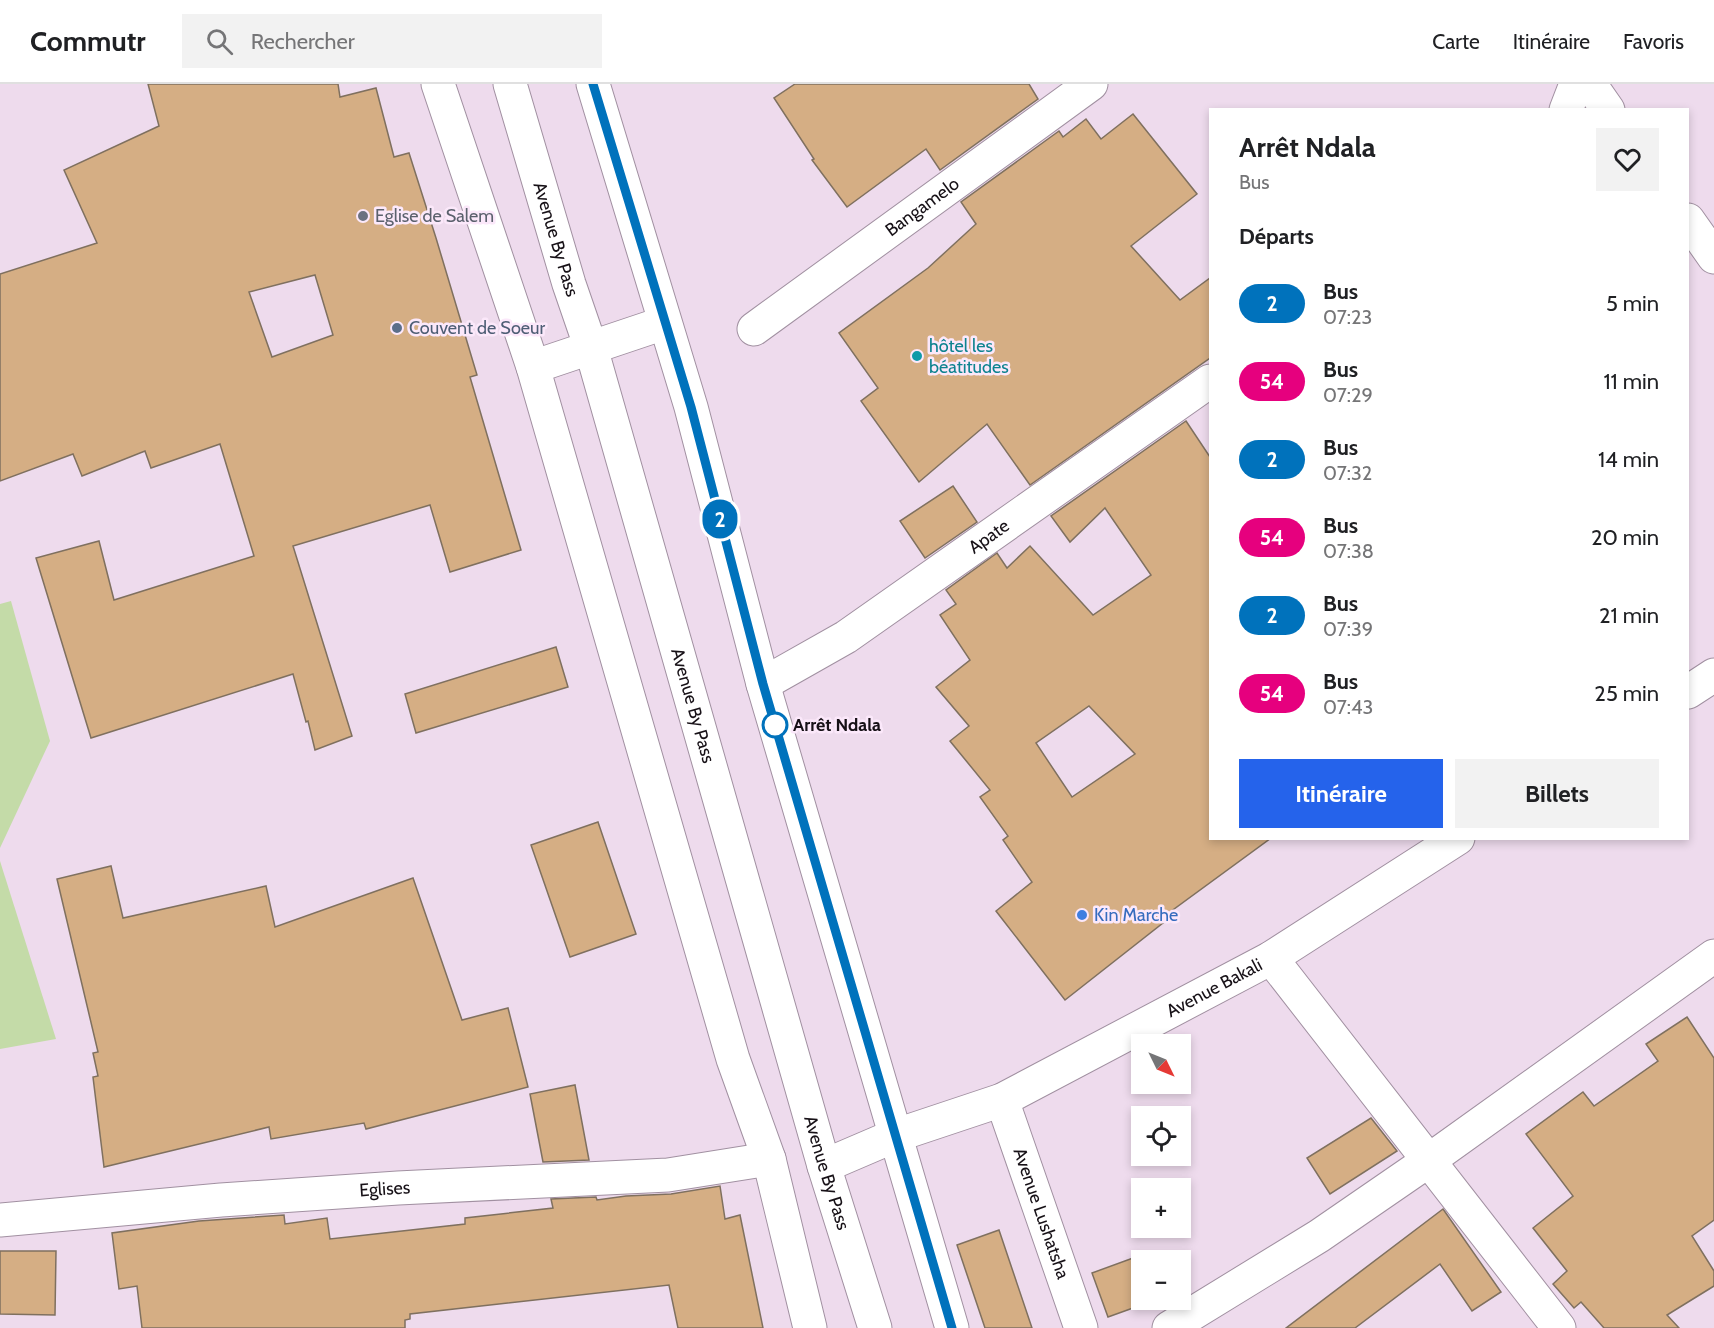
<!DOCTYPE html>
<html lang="fr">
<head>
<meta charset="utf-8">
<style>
	body { margin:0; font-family:Cabin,sans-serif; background:#f2f2f2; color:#202124; height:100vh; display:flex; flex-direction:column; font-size:22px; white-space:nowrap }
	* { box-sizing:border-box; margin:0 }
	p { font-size:20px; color:#757577 }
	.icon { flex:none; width:33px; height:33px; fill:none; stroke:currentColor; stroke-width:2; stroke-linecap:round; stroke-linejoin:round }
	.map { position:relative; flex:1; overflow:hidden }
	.panel { position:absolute; left:1209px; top:24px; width:480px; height:732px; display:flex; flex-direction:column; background:#fff; border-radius:0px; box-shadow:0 3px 9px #0003 }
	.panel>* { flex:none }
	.badge { padding:0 12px; border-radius:20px; font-size:21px; line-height:39px }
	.needle { width:39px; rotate:133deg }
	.tools { position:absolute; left:1131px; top:950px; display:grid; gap:12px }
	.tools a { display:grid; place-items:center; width:60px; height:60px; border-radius:0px; background:#fff; box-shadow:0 3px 9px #0003; font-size:30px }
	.map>.badge { position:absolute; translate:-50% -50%; box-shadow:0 0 0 3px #fff }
	h2 { padding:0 30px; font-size:22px; line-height:54px }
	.round { display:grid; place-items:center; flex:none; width:63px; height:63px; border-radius:0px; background:#f2f2f2 }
	.head { display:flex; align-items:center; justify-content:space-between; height:102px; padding:0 30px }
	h1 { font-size:28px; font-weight:800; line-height:45px }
	.button { display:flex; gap:12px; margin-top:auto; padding:12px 30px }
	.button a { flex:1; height:69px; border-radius:0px; background:#2563eb; color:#fff; font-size:24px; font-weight:800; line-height:69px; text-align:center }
	.button a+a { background:#f2f2f2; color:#202124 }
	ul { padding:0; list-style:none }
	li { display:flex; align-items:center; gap:18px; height:78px; padding:0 30px }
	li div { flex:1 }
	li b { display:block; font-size:22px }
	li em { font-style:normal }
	li .badge { min-width:66px; font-weight:700; text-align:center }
	header { display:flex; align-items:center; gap:36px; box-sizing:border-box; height:84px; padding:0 30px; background:#fff; border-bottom:2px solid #e0e0e0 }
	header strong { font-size:28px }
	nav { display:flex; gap:33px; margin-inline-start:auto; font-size:21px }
	.search { width:420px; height:54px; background:#f2f2f2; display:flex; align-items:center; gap:15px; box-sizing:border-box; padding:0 21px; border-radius:0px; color:#757577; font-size:22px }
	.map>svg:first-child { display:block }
	.green { fill:#c4dba8 }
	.building { fill:#d5ae84; stroke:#7f705f; stroke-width:1.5; fill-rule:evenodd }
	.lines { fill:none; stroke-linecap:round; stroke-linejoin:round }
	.minor-casing { stroke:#a190a1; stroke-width:35 }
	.highway-casing { stroke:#a190a1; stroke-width:35 }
	.minor { stroke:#fff; stroke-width:33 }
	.highway { stroke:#fff; stroke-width:33 }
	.line-casing { stroke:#fff; stroke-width:14 }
	.line { stroke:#0072bc; stroke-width:9 }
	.worship-dot { fill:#6b7280; stroke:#fbe8fa; stroke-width:2 }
	.service-dot { fill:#5c6f8a; stroke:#fbe8fa; stroke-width:2 }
	.culture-dot { fill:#0f9aa8; stroke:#fbe8fa; stroke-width:2 }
	.stop-dot { fill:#fff; stroke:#0072bc; stroke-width:3 }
	.shop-dot { fill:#3f7fe0; stroke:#fbe8fa; stroke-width:2 }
	.labels { text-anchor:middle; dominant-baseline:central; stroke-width:5; stroke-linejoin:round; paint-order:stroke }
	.street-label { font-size:18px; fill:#171117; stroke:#fbe8fa }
	.worship-label { font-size:18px; fill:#5b616d; stroke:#fbe8fa; text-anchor:start }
	.service-label { font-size:18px; fill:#4e5e75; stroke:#fbe8fa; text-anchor:start }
	.culture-label { font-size:18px; fill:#0d838f; stroke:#fbe8fa; text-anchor:start }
	.stop-label { font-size:18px; font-weight:bold; fill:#171117; stroke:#fbe8fa; text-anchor:start }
	.shop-label { font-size:18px; fill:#366cbe; stroke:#fbe8fa; text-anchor:start }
</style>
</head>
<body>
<header>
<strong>Commutr</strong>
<div class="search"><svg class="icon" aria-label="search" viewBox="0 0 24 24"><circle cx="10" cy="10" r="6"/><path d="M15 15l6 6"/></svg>Rechercher</div>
<nav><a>Carte</a><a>Itinéraire</a><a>Favoris</a></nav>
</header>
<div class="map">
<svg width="1714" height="1244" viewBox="0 0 1714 1244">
	<rect width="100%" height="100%" fill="#eedbed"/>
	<g class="green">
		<path d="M11,517L50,657L0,764V520Z"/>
		<path d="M0,777L56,955L0,965Z"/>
	</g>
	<g class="building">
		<path d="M148,0H338L340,13L376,4L394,73L409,69L436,154L477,291L470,293L521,466L450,488L430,421L293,462L352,652L315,666L308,637L306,638L293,590L91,654L36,474L99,457L114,516L254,472L220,360L151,384L145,367L82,392L73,370L0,397V190L97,159L64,86L159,42ZM315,191L333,251L272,273L249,208Z"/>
		<path d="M795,0H1029L1038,15L940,86L926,65L847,123L812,76L814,75L774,14Z"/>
		<path d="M1133,30L1197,110L1131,162L1180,216L1210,194V274L1030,401L987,340L919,398L861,317L878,304L839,249L928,184L976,140L961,118L1059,47L1063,53L1086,35L1101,55Z"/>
		<path d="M1186,337L1210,373V754H1271L1166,831L1168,835L1065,916L996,827L1032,798L1003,756L1008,752L980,713L990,706L950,657L969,642L936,603L970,576L940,531L956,520L946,506L997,469L1007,484L1030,462L1093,531L1151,491L1105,424L1070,458L1051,432ZM1089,622L1135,670L1072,713L1036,659Z"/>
		<path d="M953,402L977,438L925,474L900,437Z"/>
		<path d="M556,563L568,603L416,649L405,610Z"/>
		<path d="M598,738L636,850L570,873L531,761Z"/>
		<path d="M111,782L123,834L266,802L275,843L413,794L462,936L508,924L528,1003L366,1045L364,1039L271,1055L269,1043L104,1083L93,993L98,992L93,969L98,968L57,795Z"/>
		<path d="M1687,933L1714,974V1136L1692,1152L1714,1187V1202L1667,1231L1679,1244H1604L1581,1218L1574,1224L1553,1200L1567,1187L1533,1144L1573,1112L1526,1050L1583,1008L1594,1022L1658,977L1646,960Z"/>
		<path d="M575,1001L589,1076L543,1078L530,1010Z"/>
		<path d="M1371,1034L1397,1067L1330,1110L1307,1074Z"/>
		<path d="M720,1102L725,1135L740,1131L763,1244H678L669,1201L410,1230V1235L405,1236V1244H142L137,1202L119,1205L112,1149L199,1137L284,1131L285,1140L327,1134L330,1155L465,1140V1134L553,1124L551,1115L596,1113L597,1116L626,1112L671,1110Z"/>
		<path d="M1443,1125L1501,1208L1472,1227L1440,1180L1355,1244H1286Z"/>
		<path d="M999,1146L1032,1244H985L957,1161Z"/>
		<path d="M0,1167H56L55,1231L0,1230Z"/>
		<path d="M1144,1170L1146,1176H1142V1215H1158L1108,1233L1092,1189Z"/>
	</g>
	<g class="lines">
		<defs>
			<g id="minor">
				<path d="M438,0L533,283L733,975L769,1075L810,1244"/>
				<path d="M1590,0L1608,26"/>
				<path d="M1566,26L1576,0"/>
				<path d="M1688,136L1714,173"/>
				<path id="s1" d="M754,245L1091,0"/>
				<path d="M533,283L664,239"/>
				<path id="s2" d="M763,600L846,553L1210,297"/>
				<path d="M1688,608L1714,591"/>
				<path d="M1271,874L1559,1244"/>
				<path id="s3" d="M1002,1016L1081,1244"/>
				<path id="s4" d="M824,1082L894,1052L1002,1016L1271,874L1458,754"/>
				<path id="s5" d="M0,1136L221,1116L398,1104L668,1091L769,1075"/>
				<path d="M1169,1244L1319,1152L1428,1077L1714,872"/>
			</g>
			<g id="highway">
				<path id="s6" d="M510,0L569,200L591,264L824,1082L875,1244"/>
				<path d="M593,0L691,323L763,600L952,1244"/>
			</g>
		</defs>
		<use href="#minor" class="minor-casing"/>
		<use href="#highway" class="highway-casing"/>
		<use href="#minor" class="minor"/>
		<use href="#highway" class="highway"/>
	</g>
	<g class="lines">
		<defs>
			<path id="line" d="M593,0L691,323L763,600L952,1244"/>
		</defs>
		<use href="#line" class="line-casing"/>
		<use href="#line" class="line"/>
	</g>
	<circle class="worship-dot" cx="363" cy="132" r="6"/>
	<circle class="service-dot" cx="397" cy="244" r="6"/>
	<circle class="culture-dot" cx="917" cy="272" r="6"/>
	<circle class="stop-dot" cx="775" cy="641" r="12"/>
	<circle class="shop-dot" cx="1082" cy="831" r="6"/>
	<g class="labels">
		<g class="street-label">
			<text stroke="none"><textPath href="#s1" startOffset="208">Bangamelo</textPath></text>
			<text stroke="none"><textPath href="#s6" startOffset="162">Avenue By Pass</textPath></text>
			<text stroke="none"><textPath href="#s2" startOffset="270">Apate</textPath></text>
			<text stroke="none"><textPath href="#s6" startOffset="648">Avenue By Pass</textPath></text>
			<text stroke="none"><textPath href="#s4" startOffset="430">Avenue Bakali</textPath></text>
			<text stroke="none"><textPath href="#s6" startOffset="1134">Avenue By Pass</textPath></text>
			<text stroke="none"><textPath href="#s5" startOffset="386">Eglises</textPath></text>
			<text stroke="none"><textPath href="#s3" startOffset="120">Avenue Lushatsha</textPath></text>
		</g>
		<g class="worship-label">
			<text x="375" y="132">Eglise de Salem</text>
		</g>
		<g class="service-label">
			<text x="409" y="244">Couvent de Soeur</text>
		</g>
		<g class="culture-label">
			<text x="929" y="262">hôtel les<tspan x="929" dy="21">béatitudes</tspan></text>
		</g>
		<g class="stop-label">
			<text x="793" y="641">Arrêt Ndala</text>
		</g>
		<g class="shop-label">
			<text x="1094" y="831">Kin Marche</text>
		</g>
	</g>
</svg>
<div class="tools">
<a><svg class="needle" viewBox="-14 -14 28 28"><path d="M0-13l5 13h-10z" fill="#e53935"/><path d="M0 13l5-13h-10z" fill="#757577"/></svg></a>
<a><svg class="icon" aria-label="locate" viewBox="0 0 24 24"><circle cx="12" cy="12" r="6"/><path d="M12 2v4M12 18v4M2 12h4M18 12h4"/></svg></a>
<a>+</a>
<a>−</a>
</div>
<b class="badge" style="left:720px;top:435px;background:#0072bc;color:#fff">2</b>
<section class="panel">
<div class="head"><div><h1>Arrêt Ndala</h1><p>Bus</p></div><a class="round"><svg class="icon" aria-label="heart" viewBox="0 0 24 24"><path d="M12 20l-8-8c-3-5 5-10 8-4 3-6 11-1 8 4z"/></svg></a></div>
<h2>Départs</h2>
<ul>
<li><span class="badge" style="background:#0072bc;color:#fff">2</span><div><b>Bus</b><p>07:23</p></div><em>5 min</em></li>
<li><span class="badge" style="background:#e6007e;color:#fff">54</span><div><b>Bus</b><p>07:29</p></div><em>11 min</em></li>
<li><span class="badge" style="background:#0072bc;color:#fff">2</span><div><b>Bus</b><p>07:32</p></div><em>14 min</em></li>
<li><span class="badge" style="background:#e6007e;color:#fff">54</span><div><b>Bus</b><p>07:38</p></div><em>20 min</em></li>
<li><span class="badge" style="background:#0072bc;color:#fff">2</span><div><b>Bus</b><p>07:39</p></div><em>21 min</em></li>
<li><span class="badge" style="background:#e6007e;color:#fff">54</span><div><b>Bus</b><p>07:43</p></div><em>25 min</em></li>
</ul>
<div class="button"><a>Itinéraire</a><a>Billets</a></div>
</section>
</div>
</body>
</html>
